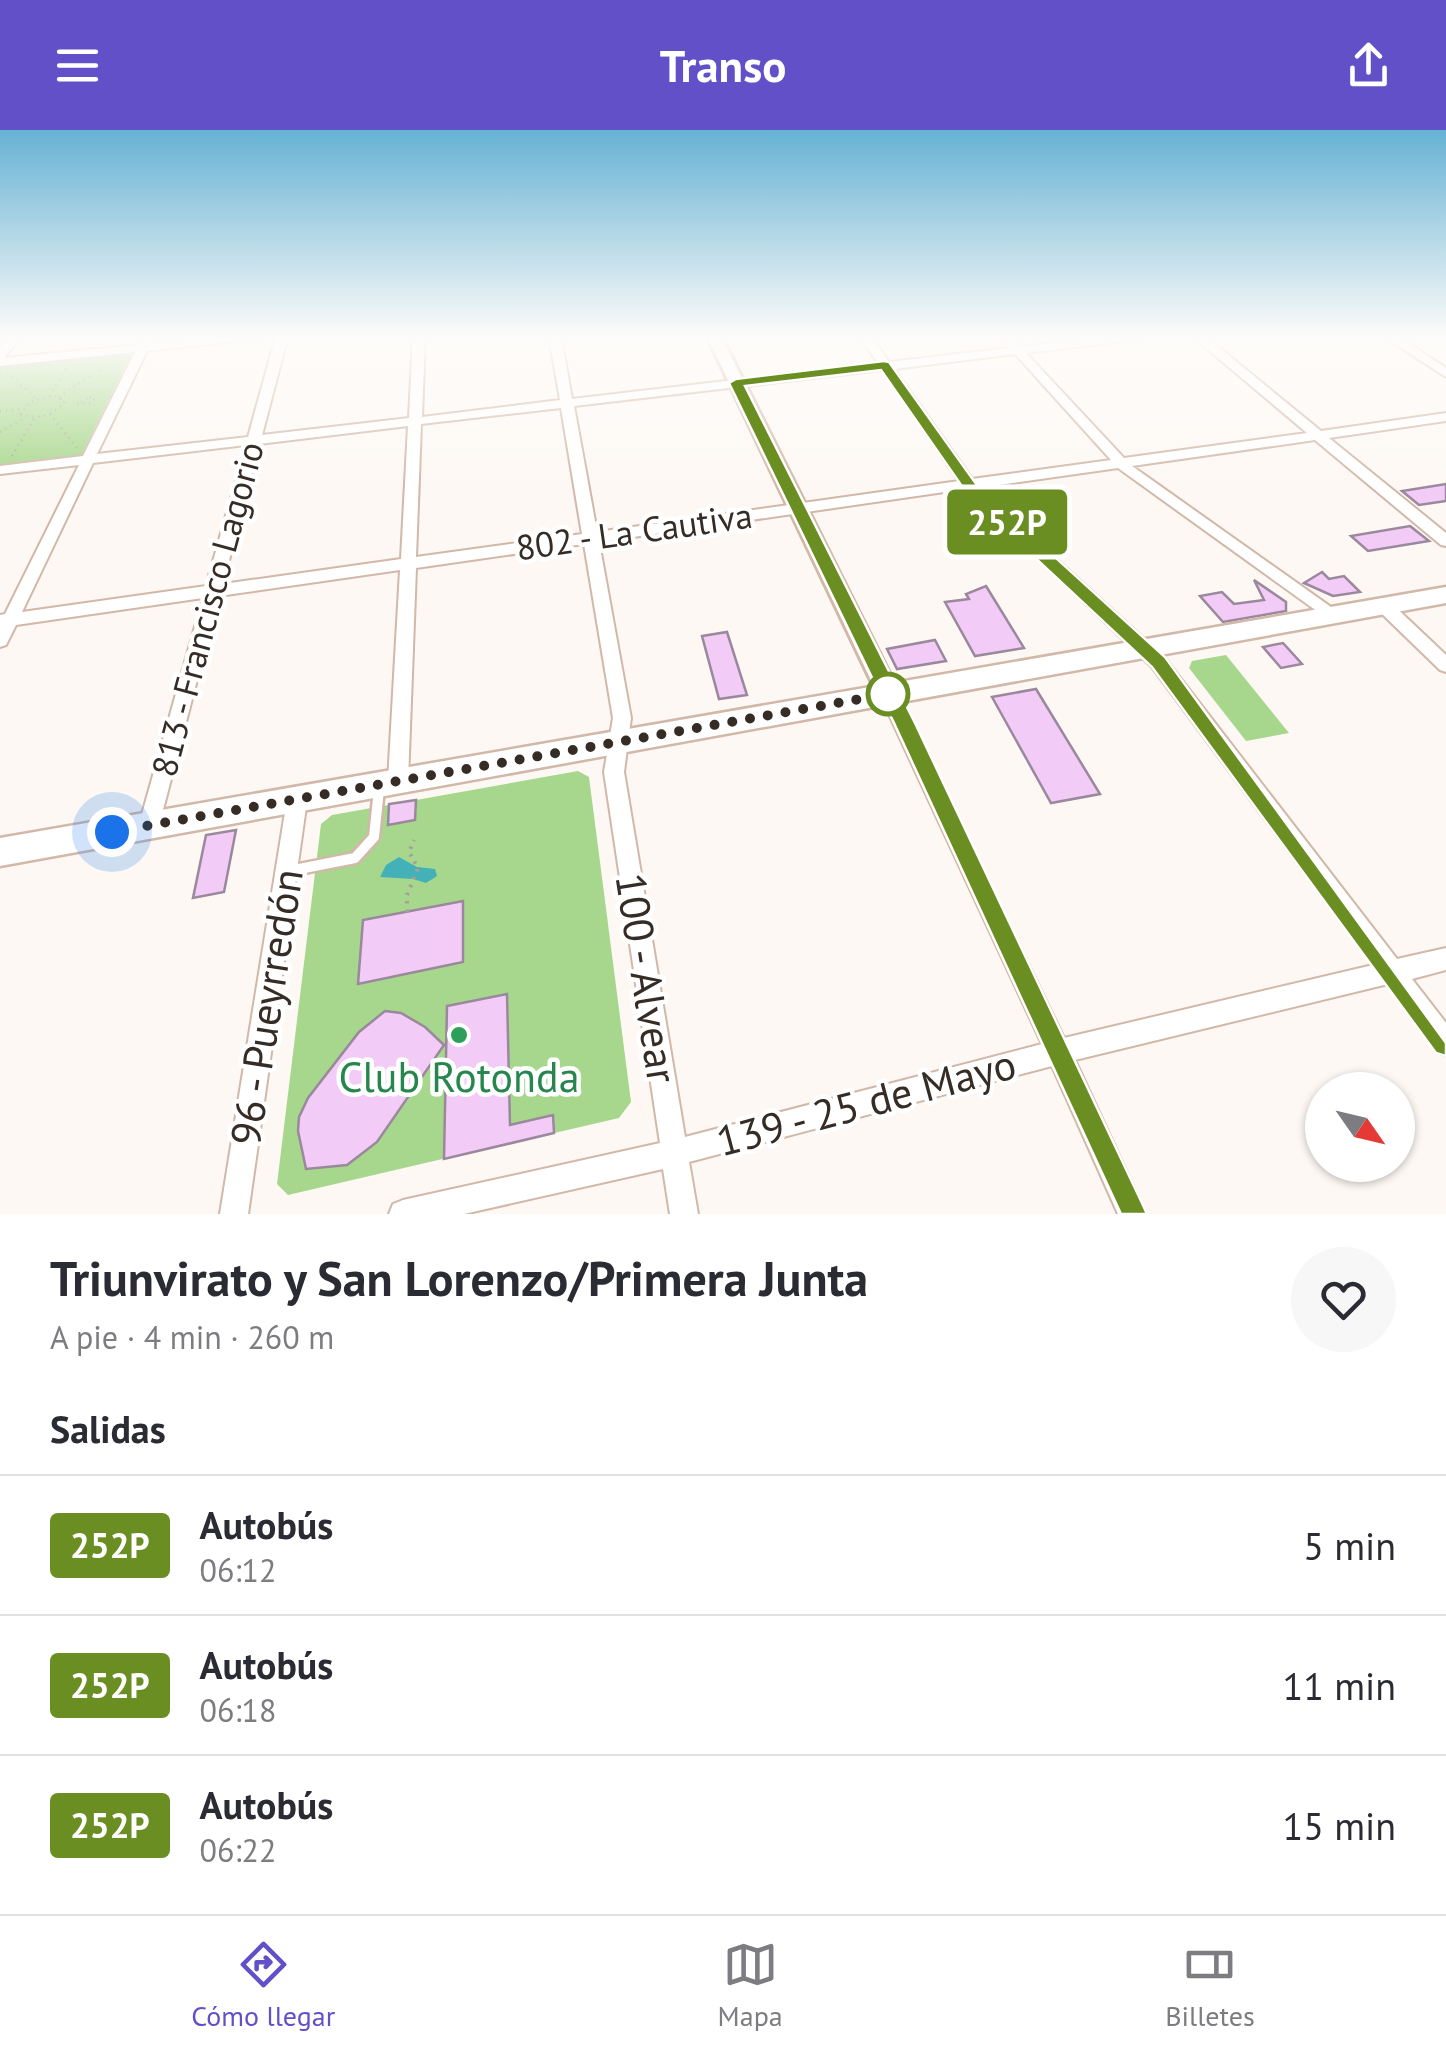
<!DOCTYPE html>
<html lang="es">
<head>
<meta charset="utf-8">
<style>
	body { margin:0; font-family:"PT Sans",sans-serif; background:#f7f7f7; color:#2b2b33; height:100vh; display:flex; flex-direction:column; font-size:38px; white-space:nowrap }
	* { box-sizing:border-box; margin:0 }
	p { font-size:32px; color:#7c7c81 }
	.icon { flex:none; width:55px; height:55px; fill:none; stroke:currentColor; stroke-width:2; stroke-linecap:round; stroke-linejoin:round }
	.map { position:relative; height:1084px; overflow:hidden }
	.drawer { display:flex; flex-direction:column; background:#fff; flex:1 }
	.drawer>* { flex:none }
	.badge { padding:0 20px; border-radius:8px; font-size:35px; line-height:65px }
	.needle { width:65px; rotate:124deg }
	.fabs { position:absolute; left:1305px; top:942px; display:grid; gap:20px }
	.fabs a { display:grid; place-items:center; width:110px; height:110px; border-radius:50%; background:#fff; box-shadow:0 2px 8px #0004; font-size:50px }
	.you { position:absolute; width:50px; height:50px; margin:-25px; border:8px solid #fff; border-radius:50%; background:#1a73e8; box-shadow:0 0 0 15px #1a73e833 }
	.map>.badge { position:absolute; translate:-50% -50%; box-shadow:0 0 0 5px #fff }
	h2 { padding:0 50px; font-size:38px; line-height:90px }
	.round { display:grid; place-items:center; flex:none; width:105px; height:105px; border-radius:52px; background:#f7f7f7 }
	.headline { display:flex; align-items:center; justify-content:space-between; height:170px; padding:0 50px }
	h1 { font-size:48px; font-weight:700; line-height:75px }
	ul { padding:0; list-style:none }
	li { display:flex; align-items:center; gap:30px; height:140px; padding:0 50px; border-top:2px solid #e1e1e2 }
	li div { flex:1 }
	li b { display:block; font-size:38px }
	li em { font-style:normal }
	li .badge { min-width:110px; font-weight:700; text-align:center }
	header { display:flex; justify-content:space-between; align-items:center; height:130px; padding:0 50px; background:#6250c9; color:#fff; font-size:45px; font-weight:700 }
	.menu { display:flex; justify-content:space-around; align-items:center; height:140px; border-top:2px solid #e1e1e2; background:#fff; font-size:28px; color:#7c7c81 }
	.menu a { display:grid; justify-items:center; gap:5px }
	.menu .current { color:#6250c9 }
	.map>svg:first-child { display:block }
	.green { fill:#a7d78c }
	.water { fill:#44b0b7 }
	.building { fill:#f3cbf7; stroke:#9a889c; stroke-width:2.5 }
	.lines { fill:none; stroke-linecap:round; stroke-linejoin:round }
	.service-casing { stroke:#d1b8a8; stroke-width:15 }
	.minor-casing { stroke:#d1b8a8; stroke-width:4 }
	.tertiary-casing { stroke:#d1b8a8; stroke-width:6 }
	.secondary-casing { stroke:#d1b8a8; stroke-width:5 }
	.path-far1 { stroke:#a69f9a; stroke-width:2.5; stroke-dasharray:1 5; stroke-linecap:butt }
	.path { stroke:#a69f9a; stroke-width:4; stroke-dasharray:2.5 6; stroke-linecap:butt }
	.service { stroke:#fff; stroke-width:10 }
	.minor { fill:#fff; fill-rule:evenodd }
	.tertiary { fill:#fff; fill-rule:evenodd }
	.secondary { fill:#fff; fill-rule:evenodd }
	.line { fill:#6b8e23; stroke:#fff; stroke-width:2.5 }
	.walk { stroke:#352c25; stroke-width:10; stroke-dasharray:0 18 }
	.stop-dot { fill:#fff; stroke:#6b8e23; stroke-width:5 }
	.leisure-dot { fill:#2e9e5b; stroke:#fff; stroke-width:4 }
	.labels { text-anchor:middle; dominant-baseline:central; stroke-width:9; stroke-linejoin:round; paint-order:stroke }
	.street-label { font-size:35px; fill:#352c25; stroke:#fff }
	.near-street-label { font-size:42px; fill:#352c25; stroke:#fff }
	.near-leisure-label { font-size:42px; fill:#27864d; stroke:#fff }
</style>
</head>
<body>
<header><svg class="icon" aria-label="menu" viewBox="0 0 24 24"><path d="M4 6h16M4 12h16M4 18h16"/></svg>Transo<svg class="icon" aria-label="share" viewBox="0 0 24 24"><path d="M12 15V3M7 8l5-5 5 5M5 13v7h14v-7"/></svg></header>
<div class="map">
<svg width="1446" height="1084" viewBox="0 0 1446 1084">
	<rect width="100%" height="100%" fill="#fdf8f4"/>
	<g class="green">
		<path d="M133,221L81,326L0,336V235Z"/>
		<path d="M1226,525L1289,603L1246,611L1189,538L1192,531Z"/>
		<path d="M578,641L589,647L631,972L619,988L288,1065L277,1054L321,694L332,685Z"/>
	</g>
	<path class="water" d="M399,727L417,737L435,739L437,746L426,753L413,749L380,747L386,735Z"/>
	<g class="building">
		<path d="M1446,354V371L1419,375L1402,361Z"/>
		<path d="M1410,396L1429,411L1368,421L1351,406Z"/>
		<path d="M1322,442L1329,449L1344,446L1360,462L1333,466L1304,453Z"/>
		<path d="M1254,450L1286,472V481L1223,492L1200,466L1222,462L1234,474L1264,470Z"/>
		<path d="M986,456L1024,518L975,526L945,472L969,469L966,464Z"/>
		<path d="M727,502L747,565L719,569L702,506Z"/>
		<path d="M935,510L946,531L897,539L887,519Z"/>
		<path d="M1283,513L1302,534L1281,538L1263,517Z"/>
		<path d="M1036,559L1100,664L1051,673L992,567Z"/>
		<path d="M416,670L415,690L388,695L389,674Z"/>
		<path d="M236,700L224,762L193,768L206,705Z"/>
		<path d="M463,771V832L358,854L363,790Z"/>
		<path d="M507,864L510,995L553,985L554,1003L444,1029L447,876Z"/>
		<path d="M385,881L401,883L425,897L444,915L377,1012L347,1035L306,1039L298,1001L299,987L308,968L359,902Z"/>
	</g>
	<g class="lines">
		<defs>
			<path id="service" d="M289,741L355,728L374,707L379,659"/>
			<g id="minor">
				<path d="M9,206H21L4,228L138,215L142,206H154L150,213L224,206H263L257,209L147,221L97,324L248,307L276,206H288L262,305L409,288L413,206H425L422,287L560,270L549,206H561L572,269L878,233L859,206H871L889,232L1009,218L998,206H1010L1020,217L1112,206H1147L1141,209L1026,223L1124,328L1307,303L1192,206H1205L1321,301L1446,283V291L1329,308L1446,403V416L1441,415L1315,310L1132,336L1338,482L1340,486L1338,490L1332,492L1118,338L978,358L1164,527L1397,829L1446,818V840L1412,849L1446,893V925L1437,922L1388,854L1075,930L1146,1084H1118L1052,936L689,1032L698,1084H670L663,1039L464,1084H389L393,1074L403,1070L660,1013L604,642L613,588L584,414L416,438L408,651L405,657L398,659L391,657L388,651L400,440L219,466L159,695L156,701L149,704L142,701L139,695L203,468L16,495L6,515L0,517V485L5,484L79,335L0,344V336L83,326L135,222L0,236V218ZM1015,224L1111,330L972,349L894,239ZM883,240L959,351L597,402L574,276ZM561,278L582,404L416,427L421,294ZM408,296L401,429L223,454L259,314ZM246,315L206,456L22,482L93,333ZM965,359L1152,537L1373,835L1064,908L897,563L894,558H882L879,563L1042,914L685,1007L624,642L631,588L599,412Z"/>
				<path d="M1383,206H1397L1446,238V247Z"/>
				<path d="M1384,470L1390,472L1446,525V542L1440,540L1378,480L1376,476L1378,472Z"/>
				<path d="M297,661L304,664L307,670L248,1084H220L287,670L290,664Z"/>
			</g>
			<path id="tertiary" d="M707,206H721L899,563L896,569H880L877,563Z"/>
			<path id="secondary" d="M1446,457V473L0,736V708Z"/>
		</defs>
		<use href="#service" class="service-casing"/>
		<use href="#minor" class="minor-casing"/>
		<use href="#tertiary" class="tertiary-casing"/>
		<use href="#secondary" class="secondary-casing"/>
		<g class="path-far1">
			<path d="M7,243L37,269"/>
			<path d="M50,266L67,236"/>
			<path d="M55,266L65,271C54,286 39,290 21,284L31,271Z"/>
			<path d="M59,267L108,234"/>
			<path d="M90,267L95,269L92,273L77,274Z"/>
			<path d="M0,281L22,279"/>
			<path d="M50,284L78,319"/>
			<path d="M0,302L26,287"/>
			<path d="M12,326L35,287"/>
		</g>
		<path class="path" d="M407,782V765L418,738L409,722L414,710"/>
		<use href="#service" class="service"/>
		<use href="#minor" class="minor"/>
		<use href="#tertiary" class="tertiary"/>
		<use href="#secondary" class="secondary"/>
	</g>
	<linearGradient id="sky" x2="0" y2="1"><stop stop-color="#66b2d4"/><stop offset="0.58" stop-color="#fefcfa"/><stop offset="1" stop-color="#fefcfa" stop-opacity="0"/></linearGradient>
	<rect width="1446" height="358" fill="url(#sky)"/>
	<path class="line" d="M884,231L889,232L979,358L1165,527L1446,913V926L1436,923L1152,537L968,365L881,240L745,256L915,593L1142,1073L1147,1084H1121L894,593L729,253L736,249Z"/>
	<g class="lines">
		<path class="walk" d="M112,702L888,564"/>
	</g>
	<circle class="stop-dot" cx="888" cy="564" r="20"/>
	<circle class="leisure-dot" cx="459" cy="905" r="10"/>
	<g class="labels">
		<g class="street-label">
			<text transform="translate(634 401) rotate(-8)">802 - La Cautiva</text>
			<text transform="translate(207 479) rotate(-75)">813 - Francisco Lagorio</text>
		</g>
		<g class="near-street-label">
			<text transform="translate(647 848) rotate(81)">100 - Alvear</text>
			<text transform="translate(266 877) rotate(-81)">96 - Pueyrredón</text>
			<text transform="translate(866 972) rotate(-15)">139 - 25 de Mayo</text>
		</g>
		<g class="near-leisure-label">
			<text x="459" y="946">Club Rotonda</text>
		</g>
	</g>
</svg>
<div class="fabs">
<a><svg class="needle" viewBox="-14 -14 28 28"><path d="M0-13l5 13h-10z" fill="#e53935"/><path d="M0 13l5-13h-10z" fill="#7c7c81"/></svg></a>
</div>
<div class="you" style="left:112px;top:702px"></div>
<b class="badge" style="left:1007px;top:392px;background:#6b8e23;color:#fff">252P</b>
</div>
<section class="drawer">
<div class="headline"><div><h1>Triunvirato y San Lorenzo/Primera Junta</h1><p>A pie · 4 min · 260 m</p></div><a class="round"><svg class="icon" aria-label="heart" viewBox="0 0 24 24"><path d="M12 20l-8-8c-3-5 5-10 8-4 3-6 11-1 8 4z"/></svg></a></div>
<h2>Salidas</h2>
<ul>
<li><span class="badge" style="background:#6b8e23;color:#fff">252P</span><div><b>Autobús</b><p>06:12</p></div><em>5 min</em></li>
<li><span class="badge" style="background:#6b8e23;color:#fff">252P</span><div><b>Autobús</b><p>06:18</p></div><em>11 min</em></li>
<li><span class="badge" style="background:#6b8e23;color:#fff">252P</span><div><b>Autobús</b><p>06:22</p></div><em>15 min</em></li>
</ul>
</section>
<nav class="menu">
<a class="current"><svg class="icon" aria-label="directions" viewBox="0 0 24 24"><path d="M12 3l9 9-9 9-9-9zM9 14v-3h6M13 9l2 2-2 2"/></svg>Cómo llegar</a>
<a><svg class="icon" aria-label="map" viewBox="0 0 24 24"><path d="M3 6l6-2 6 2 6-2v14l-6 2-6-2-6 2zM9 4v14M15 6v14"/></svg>Mapa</a>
<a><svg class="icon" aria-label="tickets" viewBox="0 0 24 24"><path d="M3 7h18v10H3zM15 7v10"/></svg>Billetes</a>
</nav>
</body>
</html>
